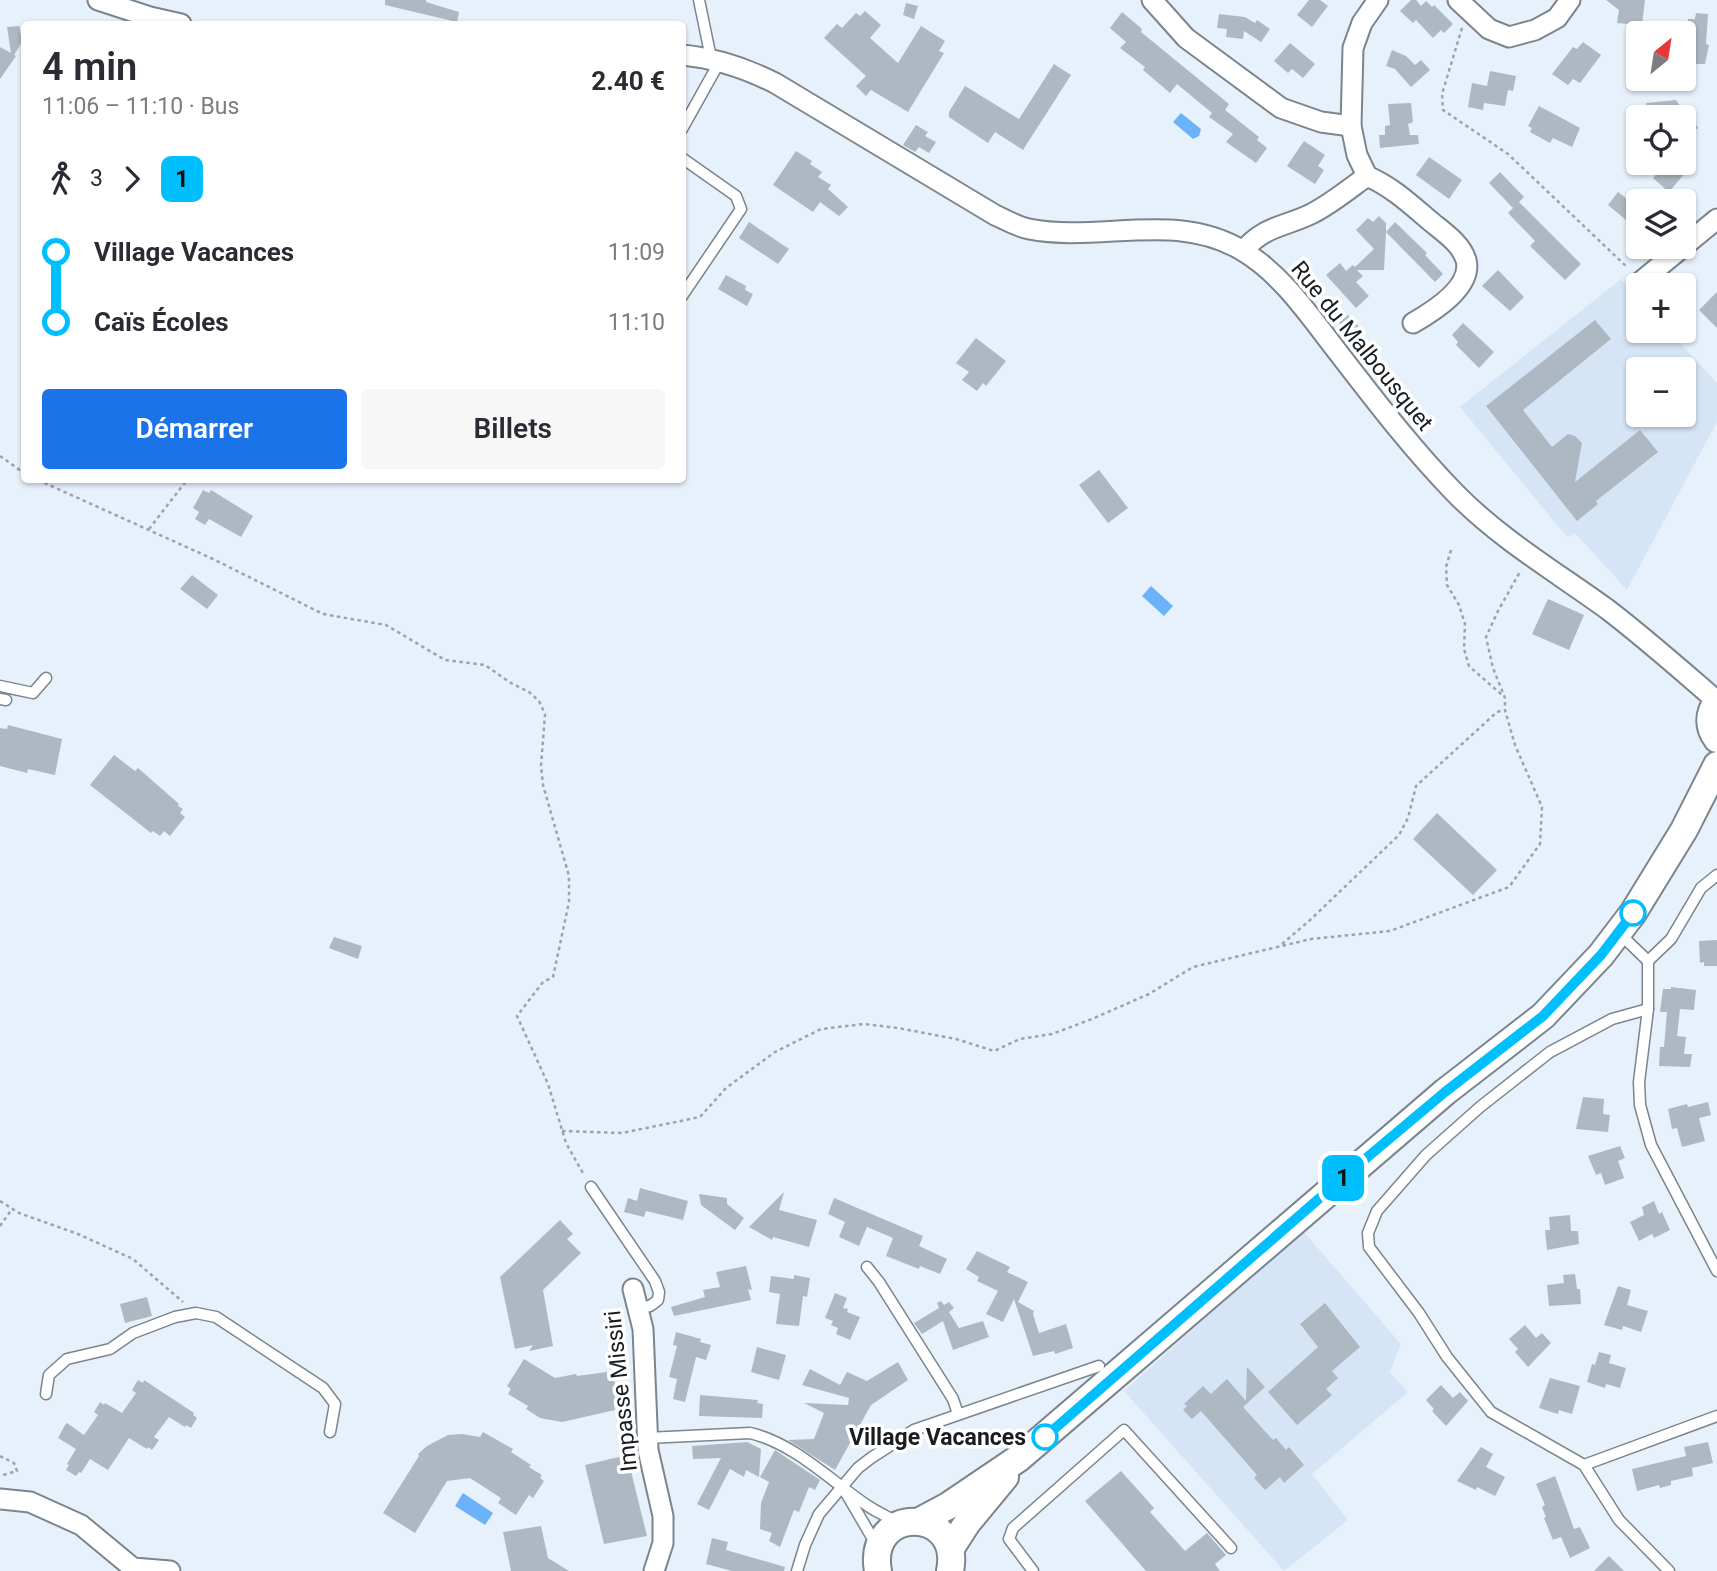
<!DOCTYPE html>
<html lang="fr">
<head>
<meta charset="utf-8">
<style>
	body { margin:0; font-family:Roboto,sans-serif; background:#f7f7f7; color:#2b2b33; height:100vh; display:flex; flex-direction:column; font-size:26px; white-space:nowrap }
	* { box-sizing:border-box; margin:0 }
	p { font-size:23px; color:#7c7c81 }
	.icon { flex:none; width:38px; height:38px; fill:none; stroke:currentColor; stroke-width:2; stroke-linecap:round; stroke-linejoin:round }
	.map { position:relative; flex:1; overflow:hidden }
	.details { position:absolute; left:21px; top:21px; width:665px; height:462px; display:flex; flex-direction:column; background:#fff; border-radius:7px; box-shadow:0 2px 5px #0004 }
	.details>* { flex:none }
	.badge { padding:0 14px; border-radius:10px; font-size:24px; line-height:46px }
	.needle { width:46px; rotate:30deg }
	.fabs { position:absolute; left:1626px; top:21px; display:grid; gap:14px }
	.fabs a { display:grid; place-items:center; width:70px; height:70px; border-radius:7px; background:#fff; box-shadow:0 2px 5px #0004; font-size:35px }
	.map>.badge { position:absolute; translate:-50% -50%; box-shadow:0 0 0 4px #fff }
	.legs { display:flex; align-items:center; gap:10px; height:77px; padding:0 21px; font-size:23px }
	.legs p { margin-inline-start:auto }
	.overview { display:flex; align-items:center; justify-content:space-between; height:119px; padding:0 21px }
	h1 { font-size:38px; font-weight:600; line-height:52px }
	.button { display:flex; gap:14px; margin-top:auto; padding:14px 21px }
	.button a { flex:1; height:80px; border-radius:7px; background:#1a73e8; color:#fff; font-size:28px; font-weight:600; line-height:80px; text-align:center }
	.button a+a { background:#f7f7f7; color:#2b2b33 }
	ul { padding:0 21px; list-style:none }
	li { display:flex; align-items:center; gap:24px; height:70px; font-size:26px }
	li i { display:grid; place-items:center; width:10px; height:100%; margin:0 9px; background:currentColor }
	li i::after { content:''; width:18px; height:18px; margin:-9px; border:5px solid; border-radius:50%; background:#fff }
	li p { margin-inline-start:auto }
	li:first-child i { background:linear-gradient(#0000 50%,currentColor 0) }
	li:last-child i { background:linear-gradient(currentColor 50%,#0000 0) }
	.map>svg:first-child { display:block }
	.built { fill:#d5e5f6; fill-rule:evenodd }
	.water { fill:#6bb3f9 }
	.building { fill:#aeb8c2 }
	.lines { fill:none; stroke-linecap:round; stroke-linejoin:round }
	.lane-casing { stroke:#7b858e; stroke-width:13 }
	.street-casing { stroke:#7b858e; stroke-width:23 }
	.secondary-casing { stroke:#7b858e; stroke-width:30 }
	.path { stroke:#9ba3ab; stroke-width:2.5; stroke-dasharray:3.5 3.5; stroke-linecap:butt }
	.lane { stroke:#fff; stroke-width:10 }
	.street { stroke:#fff; stroke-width:19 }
	.secondary { stroke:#fff; stroke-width:26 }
	.line-1-casing { stroke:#fff; stroke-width:16 }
	.line-1 { stroke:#00bfff; stroke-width:10 }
	.stop-1-dot { fill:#fff; stroke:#00bfff; stroke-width:3.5 }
	.labels { text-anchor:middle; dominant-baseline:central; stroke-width:7; stroke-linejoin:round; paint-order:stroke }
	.street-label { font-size:23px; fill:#191d20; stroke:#fff }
	.stop-label { font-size:23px; font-weight:bold; fill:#191d20; stroke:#fff; text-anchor:end }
</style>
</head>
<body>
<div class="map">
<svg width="1717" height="1571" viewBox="0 0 1717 1571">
	<rect width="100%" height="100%" fill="#e7f1fc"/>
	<g class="built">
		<path d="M1621,279L1638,297V331H1669L1717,383V422L1627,590L1575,533L1567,537L1460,407ZM1638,369H1684V415H1638Z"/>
		<path d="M1303,1231L1401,1344L1390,1372L1408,1392L1312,1474L1348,1520L1284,1571L1124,1391Z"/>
	</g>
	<g class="water">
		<path d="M1181,113L1201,129L1199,136L1193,139L1173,122Z"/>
		<path d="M1151,586L1173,606L1164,616L1142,596Z"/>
		<path d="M463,1493L493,1513L485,1525L455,1506Z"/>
	</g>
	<g class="building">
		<path d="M385,0H426V2L459,12L457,22L385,5Z"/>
		<path d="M1309,0H1320L1328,6L1312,27L1297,15Z"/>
		<path d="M1411,0H1416L1421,6L1426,1L1432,7L1434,5L1453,24L1444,33L1441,30L1433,38L1416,20L1413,23L1400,11Z"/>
		<path d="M1606,0H1645L1641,33H1627L1628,24L1617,23L1619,10Z"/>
		<path d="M906,3L918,6L914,19L903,15Z"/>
		<path d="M865,11L881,25L870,38L898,63L921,26L945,41L939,51L944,53L908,112L871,90L866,96L856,86L866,76L824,38L837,24L842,28L856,13L860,16Z"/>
		<path d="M1122,12L1142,29L1141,32L1229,104L1225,110L1259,137L1257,140L1267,148L1256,163L1226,142L1233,134L1209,117L1212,113L1177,84L1170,93L1143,70L1145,67L1120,48L1126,42L1110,28Z"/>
		<path d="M1696,13L1708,14L1706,44L1709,45L1705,64H1692L1694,45H1686L1688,19H1695Z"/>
		<path d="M1219,14L1245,17L1255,23L1257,20L1270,29L1261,42L1244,31L1243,39L1226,37L1227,29L1217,28Z"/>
		<path d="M19,26L22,42L14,55L16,56L0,79V47L11,53L7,27Z"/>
		<path d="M1583,42L1601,55L1580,83L1573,79L1568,85L1552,74L1573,47L1577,49Z"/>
		<path d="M1290,43L1315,64L1303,78L1292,69L1288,73L1274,61Z"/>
		<path d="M1392,50L1406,56L1415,65L1421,60L1430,70L1411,87L1395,69L1386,66Z"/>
		<path d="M1054,64L1071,75L1023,150L995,132L988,143L949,117V112L965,86L1019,119Z"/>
		<path d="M1490,71L1516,76L1513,91L1508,90L1505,106L1484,103L1483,110L1468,107L1472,83L1487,86Z"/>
		<path d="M1676,100L1684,112V105L1698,128L1684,138V117H1648L1646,103Z"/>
		<path d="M1411,103L1413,122L1408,124L1410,135H1418L1419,144L1380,148L1379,135H1385V126L1390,125L1388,104Z"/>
		<path d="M1539,106L1580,128L1572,147L1553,138L1550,143L1530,132L1532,128L1528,126Z"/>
		<path d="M916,125L928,132L925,136L936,142L929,153L919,147L915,152L903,145Z"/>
		<path d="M1304,141L1325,155L1318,166L1324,170L1315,184L1287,166Z"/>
		<path d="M796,151L812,161L810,164L822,172L818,177L831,185L828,189L848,207L839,216L820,202L813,212L773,185Z"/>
		<path d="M1429,157L1462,180L1449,199L1416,175Z"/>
		<path d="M1666,163H1673L1685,173L1669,192L1653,178Z"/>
		<path d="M1500,172L1524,197L1519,202L1581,264L1565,280L1530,246L1535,241L1508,213L1513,208L1489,183Z"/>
		<path d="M1618,192L1638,208V230L1608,205Z"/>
		<path d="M1379,216L1386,223V232L1395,222L1427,253L1425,255L1443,274L1435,282L1386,232L1384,270H1357L1363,276L1356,282L1369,296L1356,308L1326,275L1340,263L1346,271L1353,265L1355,267L1374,249L1356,230L1368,218L1373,222Z"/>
		<path d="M749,222L789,249L778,264L739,238Z"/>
		<path d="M1498,270L1524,297L1510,311L1482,286Z"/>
		<path d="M726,275L746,286L745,290L753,294L747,306L718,289Z"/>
		<path d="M1717,292V328L1699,310Z"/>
		<path d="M1348,315L1360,328L1350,336L1339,323Z"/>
		<path d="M1595,320L1611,339L1523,410L1552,447L1568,434L1575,436L1582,443L1575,482L1640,430L1658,452L1596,501L1598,504L1577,521L1486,406Z"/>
		<path d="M1463,323L1494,352L1479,368L1456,345L1458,342L1452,335Z"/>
		<path d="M976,338L1006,361L986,386L983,383L977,391L962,380L969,372L956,363Z"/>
		<path d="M1099,470L1128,508L1108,523L1079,485Z"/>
		<path d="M203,490L209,493L211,490L253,516L241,537L209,519L205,525L195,519L199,512L193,508Z"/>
		<path d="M192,575L218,595L207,609L180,589Z"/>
		<path d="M1548,599L1584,615L1569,650L1532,634Z"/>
		<path d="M8,725L62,739L55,775L28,769L27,773L0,766V728L7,729Z"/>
		<path d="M114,755L135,771L138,768L179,804L178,806L183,809L180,813L185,817L170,836L164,831L160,836L153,831L151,833L90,785Z"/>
		<path d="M1437,813L1497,870L1473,895L1413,839Z"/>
		<path d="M334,937L362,946L358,959L329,948Z"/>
		<path d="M1717,940V966H1704V962L1700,963L1699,941Z"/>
		<path d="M1671,987L1696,990L1694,1010L1680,1009L1677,1036L1686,1037L1684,1054H1692L1690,1067L1659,1066L1660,1047H1664L1667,1012H1660L1663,989H1671Z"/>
		<path d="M1583,1097L1604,1099L1603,1114L1610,1115L1608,1132L1576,1129Z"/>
		<path d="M1708,1102L1711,1115L1699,1118L1705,1141L1682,1147L1677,1128L1672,1129L1668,1109L1687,1104L1688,1107Z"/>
		<path d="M1620,1146L1625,1158L1618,1161L1624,1178L1605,1185L1601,1173L1596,1175L1588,1156Z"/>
		<path d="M640,1188L688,1201L683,1220L646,1211L644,1217L624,1212L628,1198L637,1201Z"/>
		<path d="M784,1192L779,1210L817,1220L809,1247L773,1237L772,1240L749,1227Z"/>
		<path d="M699,1194L727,1198V1204L744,1218L735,1230L701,1205Z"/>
		<path d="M834,1198L923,1236L919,1246L947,1259L940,1274L920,1266L919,1269L886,1256L893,1238L867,1227L859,1246L839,1237L845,1222L828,1214Z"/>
		<path d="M1654,1201L1659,1214L1662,1212L1670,1230L1654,1238L1652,1234L1639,1241L1630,1222L1644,1215L1642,1207Z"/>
		<path d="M1570,1215L1571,1231H1578L1579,1244L1547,1250L1545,1230H1550L1549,1217Z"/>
		<path d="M560,1220L573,1234L567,1239L581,1253L543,1290L553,1346L529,1351L533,1345L515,1349L500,1277Z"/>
		<path d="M977,1251L1010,1267L1007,1272L1028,1282L1018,1302L1034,1311L1033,1314L1039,1333L1066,1324L1073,1348L1055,1354L1054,1351L1033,1356L1014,1299L1003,1322L986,1314L998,1291L977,1281L979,1277L966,1269Z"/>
		<path d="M746,1266L752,1290L748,1289L751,1300L674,1316L671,1307L705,1297L703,1290L720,1287L716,1272Z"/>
		<path d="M1575,1274L1577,1289H1580L1581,1304L1549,1306L1547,1285L1564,1283L1563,1275Z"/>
		<path d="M794,1275L810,1278L807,1297L803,1296L799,1326L776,1324L780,1294L769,1292L771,1276L794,1279Z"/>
		<path d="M1618,1286L1631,1290L1627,1305L1648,1311L1641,1332L1623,1326L1622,1330L1604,1325Z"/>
		<path d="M835,1293L847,1298L843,1308L848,1309L847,1312L860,1317L850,1340L836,1334L838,1328L831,1325L833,1321L825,1318Z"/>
		<path d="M147,1297L152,1316L125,1323L120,1304Z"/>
		<path d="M941,1301L944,1305L949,1302L954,1308L949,1312L959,1328L983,1321L989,1337L953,1350L943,1321L922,1334L914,1323L939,1308L937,1303Z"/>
		<path d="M1325,1303L1360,1347L1332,1371L1338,1378L1326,1389L1332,1395L1297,1425L1268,1392L1318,1347L1300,1324Z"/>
		<path d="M1525,1325L1536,1338L1542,1333L1551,1343L1528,1367L1515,1352L1518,1349L1509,1339Z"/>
		<path d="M676,1332L701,1339L700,1342L711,1345L706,1360L696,1357L685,1402L673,1399L677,1379L669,1377L677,1346L673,1345Z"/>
		<path d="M757,1347L786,1355L779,1380L751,1372Z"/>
		<path d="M1599,1352L1611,1355L1609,1363L1626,1368L1620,1388L1606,1384L1605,1388L1587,1382L1592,1364L1595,1365Z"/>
		<path d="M524,1359L555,1378L576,1374L577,1376L607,1372V1376L613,1375L619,1403H614L615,1410L571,1420L562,1422L540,1418L526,1409L528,1406L508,1394L511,1389L507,1386Z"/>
		<path d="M898,1362L908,1380L871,1405L835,1470L788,1440L814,1439L824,1413L804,1403L848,1405L849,1398L802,1385L810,1369L840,1385L847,1372L867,1381Z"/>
		<path d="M1247,1367L1265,1387L1243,1407L1273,1440L1276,1438L1286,1450L1289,1447L1304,1465L1284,1483L1280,1477L1265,1490L1254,1478L1257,1475L1201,1411L1192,1419L1183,1410L1187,1406L1184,1404L1203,1386L1211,1394L1227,1379L1246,1401Z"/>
		<path d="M1550,1378L1580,1386L1572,1414L1559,1410L1558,1414L1539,1408Z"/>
		<path d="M138,1380L143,1383L144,1380L194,1413L193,1415L197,1418L191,1428L186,1425L185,1427L169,1417L154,1437L159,1440L152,1450L148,1447L147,1449L129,1438L108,1470L90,1459L81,1473L79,1472L76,1476L66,1470L69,1465L67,1464L76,1449L58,1438L65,1425L67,1423L84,1435L98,1415L94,1412L100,1402L104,1405L105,1403L122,1413L136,1393L132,1390Z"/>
		<path d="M1441,1385L1453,1398L1460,1392L1468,1401L1446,1426L1432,1411L1434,1409L1426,1400Z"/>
		<path d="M700,1395L758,1400L757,1403L763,1404L762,1418L699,1416Z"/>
		<path d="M483,1432L513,1449L511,1452L531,1465L529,1467L542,1475L540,1478L544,1481L533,1498L529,1495L516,1515L498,1503L501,1498L470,1478L447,1481L415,1533L383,1513L419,1456L418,1454L427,1446L448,1435L462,1434L480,1437Z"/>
		<path d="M747,1442L761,1449L759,1477L746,1470L744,1477L730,1469L709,1510L697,1504L721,1458L693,1459L692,1446Z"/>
		<path d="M1708,1442L1713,1463L1692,1468L1693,1476L1671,1481V1485L1660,1488L1659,1485L1637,1491L1632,1469L1686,1456L1684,1447Z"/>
		<path d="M1481,1447L1493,1454L1486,1467L1505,1477L1495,1496L1477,1487L1476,1490L1457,1481Z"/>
		<path d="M775,1450L820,1480L815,1490L809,1487L799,1512L794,1510L780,1547L769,1541L772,1533L760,1529L761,1503L769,1482L760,1477Z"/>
		<path d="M627,1455L647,1536L604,1544L585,1465Z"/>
		<path d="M1121,1471L1154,1508L1150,1512L1185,1551L1207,1533L1226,1555L1215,1564L1220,1571H1146L1085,1501Z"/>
		<path d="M1555,1476L1574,1529L1580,1527L1590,1548L1570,1558L1561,1537L1553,1540L1544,1518L1546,1517L1542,1507L1545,1505L1536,1484Z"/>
		<path d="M541,1526L548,1558L569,1571H511L503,1532Z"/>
		<path d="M712,1538L728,1542L726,1550L785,1567L784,1571H732L706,1564Z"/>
		<path d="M1609,1556L1624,1571H1594Z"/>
	</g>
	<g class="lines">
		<defs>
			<g id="lane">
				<path d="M699,0L711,58"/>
				<path d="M682,129L720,61"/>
				<path d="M682,158L736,196L741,209L682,296"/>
				<path d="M0,686L33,693L46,678"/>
				<path d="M0,699L6,700"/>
				<path d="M1619,933L1648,961L1671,939L1701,888L1717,875"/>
				<path d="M1648,961V1009L1639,1082L1640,1105L1651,1145L1717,1271"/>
				<path d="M1648,1009L1612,1019L1550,1052L1480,1107L1426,1155L1377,1211L1368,1233L1369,1247L1419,1313L1447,1357L1491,1412L1584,1465L1619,1520L1669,1571"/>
				<path d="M591,1187L655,1281L659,1292L658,1300L650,1306L638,1308"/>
				<path d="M867,1267L879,1282L953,1399L958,1414"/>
				<path d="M46,1394L49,1375L67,1359L110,1349L133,1333L175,1317L196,1313L216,1317L323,1388L335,1404L330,1432"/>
				<path d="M647,1438L750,1433C794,1443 832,1482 868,1506C877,1512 888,1517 897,1522"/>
				<path d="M1584,1465L1717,1416"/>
				<path d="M846,1493L877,1546"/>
				<path d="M797,1571L805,1545L819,1514L858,1468L871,1458L914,1430L1099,1366"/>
				<path d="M1033,1571L1009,1539L1013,1528L1124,1430L1231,1548"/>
			</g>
			<g id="street">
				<path d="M98,0L150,17L181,24"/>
				<path d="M1152,0L1186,38L1281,108L1321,122L1351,126"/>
				<path d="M1458,0L1489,29L1509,37L1535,30L1557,18L1570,0"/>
				<path d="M682,55C716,58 745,68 775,83L995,215C1006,220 1018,227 1029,229C1101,243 1176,210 1243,251C1283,275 1311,318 1340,355C1377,403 1413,450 1455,493C1500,539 1556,572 1607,609C1645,638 1681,670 1717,701"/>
				<path d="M1367,176C1392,187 1409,203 1429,220C1442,231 1461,243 1466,260C1473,287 1432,312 1413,323"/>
				<path d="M1684,246L1717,219"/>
				<path d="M1243,251C1264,226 1284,227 1311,214C1331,204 1349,189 1367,176L1357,155L1351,126L1353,48L1362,23L1378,0"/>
				<path d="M1639,283L1683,247"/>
				<path d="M633,1289L643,1329L648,1450L663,1516V1543L654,1571"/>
				<path d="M0,1499L30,1502L81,1525L133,1568L170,1571"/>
			</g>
			<g id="secondary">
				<path d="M1717,702C1708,714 1708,727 1717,739"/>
				<path d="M920,1521L948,1506L1019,1458L1445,1092L1543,1016L1601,955L1633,913L1684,830L1717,765"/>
				<path d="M951,1548L967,1523L1005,1477"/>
				<path d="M878,1571C866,1505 963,1506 950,1571"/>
			</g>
		</defs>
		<use href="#lane" class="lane-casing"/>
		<use href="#street" class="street-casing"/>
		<use href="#secondary" class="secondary-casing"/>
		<g class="path">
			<path d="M1462,28L1442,94L1443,110L1508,154L1628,268"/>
			<path d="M0,456L24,473"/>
			<path d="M38,480L213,559L323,614L386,625L445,660L485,665L511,683L529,692L539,701L545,714L541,766L543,785L569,876V902L553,977L543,982L517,1016L548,1084L566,1143L584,1175"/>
			<path d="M149,529L187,480"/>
			<path d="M1451,550L1446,567L1447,585L1459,605L1465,624L1464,649L1469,666L1502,695"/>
			<path d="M1282,944L1309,921L1399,835L1408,818L1416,786L1497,712L1504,710"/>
			<path d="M562,1131L622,1133L700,1117L726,1088L775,1052L821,1029L864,1024L898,1028L956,1039L994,1051L1020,1039L1052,1034L1092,1019L1149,994L1193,967L1311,939L1390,931L1509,887L1540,844L1542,807L1515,745L1505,710V698L1493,668L1486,637L1498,611L1521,570"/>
			<path d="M0,1201L19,1213L78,1234L133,1259L183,1302"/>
			<path d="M0,1226L12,1209"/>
			<path d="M0,1456L14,1463L17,1471L0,1476"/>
		</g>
		<use href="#lane" class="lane"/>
		<use href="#street" class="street"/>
		<use href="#secondary" class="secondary"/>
	</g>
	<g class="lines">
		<defs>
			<path id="line-1" d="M1045,1437L1345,1176L1445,1092L1543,1016L1601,955L1633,913"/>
		</defs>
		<use href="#line-1" class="line-1-casing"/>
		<use href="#line-1" class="line-1"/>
	</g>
	<g class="stop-1-dot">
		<circle cx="1633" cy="913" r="12"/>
		<circle cx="1045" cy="1437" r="12"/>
	</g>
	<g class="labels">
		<g class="street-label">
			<text transform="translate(1362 346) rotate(51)">Rue du Malbousquet</text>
			<text transform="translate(621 1391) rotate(-96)">Impasse Missiri</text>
		</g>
		<g class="stop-label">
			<text x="1026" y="1437">Village Vacances</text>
		</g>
	</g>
</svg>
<div class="fabs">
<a><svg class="needle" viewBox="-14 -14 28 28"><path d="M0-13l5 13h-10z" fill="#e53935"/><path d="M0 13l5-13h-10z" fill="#7c7c81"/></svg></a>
<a><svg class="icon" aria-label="locate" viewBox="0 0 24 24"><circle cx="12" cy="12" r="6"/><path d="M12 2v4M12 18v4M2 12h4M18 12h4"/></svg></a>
<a><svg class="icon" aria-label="layers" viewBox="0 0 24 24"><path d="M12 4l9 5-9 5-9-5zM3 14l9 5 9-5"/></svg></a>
<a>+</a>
<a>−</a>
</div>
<b class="badge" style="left:1343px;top:1178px;background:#00bfff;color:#111">1</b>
<section class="details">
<div class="overview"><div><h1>4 min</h1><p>11:06 – 11:10 · Bus</p></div><b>2.40 €</b></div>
<div class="legs"><svg class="icon" aria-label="walk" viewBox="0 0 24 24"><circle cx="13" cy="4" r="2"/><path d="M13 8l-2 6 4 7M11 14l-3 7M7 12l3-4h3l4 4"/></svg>3<svg class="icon" aria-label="forward" viewBox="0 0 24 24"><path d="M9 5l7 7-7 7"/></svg><b class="badge" style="background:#00bfff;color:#111">1</b></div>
<ul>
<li><i style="color:#00bfff"></i><b>Village Vacances</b><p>11:09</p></li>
<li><i style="color:#00bfff"></i><b>Caïs Écoles</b><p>11:10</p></li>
</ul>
<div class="button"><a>Démarrer</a><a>Billets</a></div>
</section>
</div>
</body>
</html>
